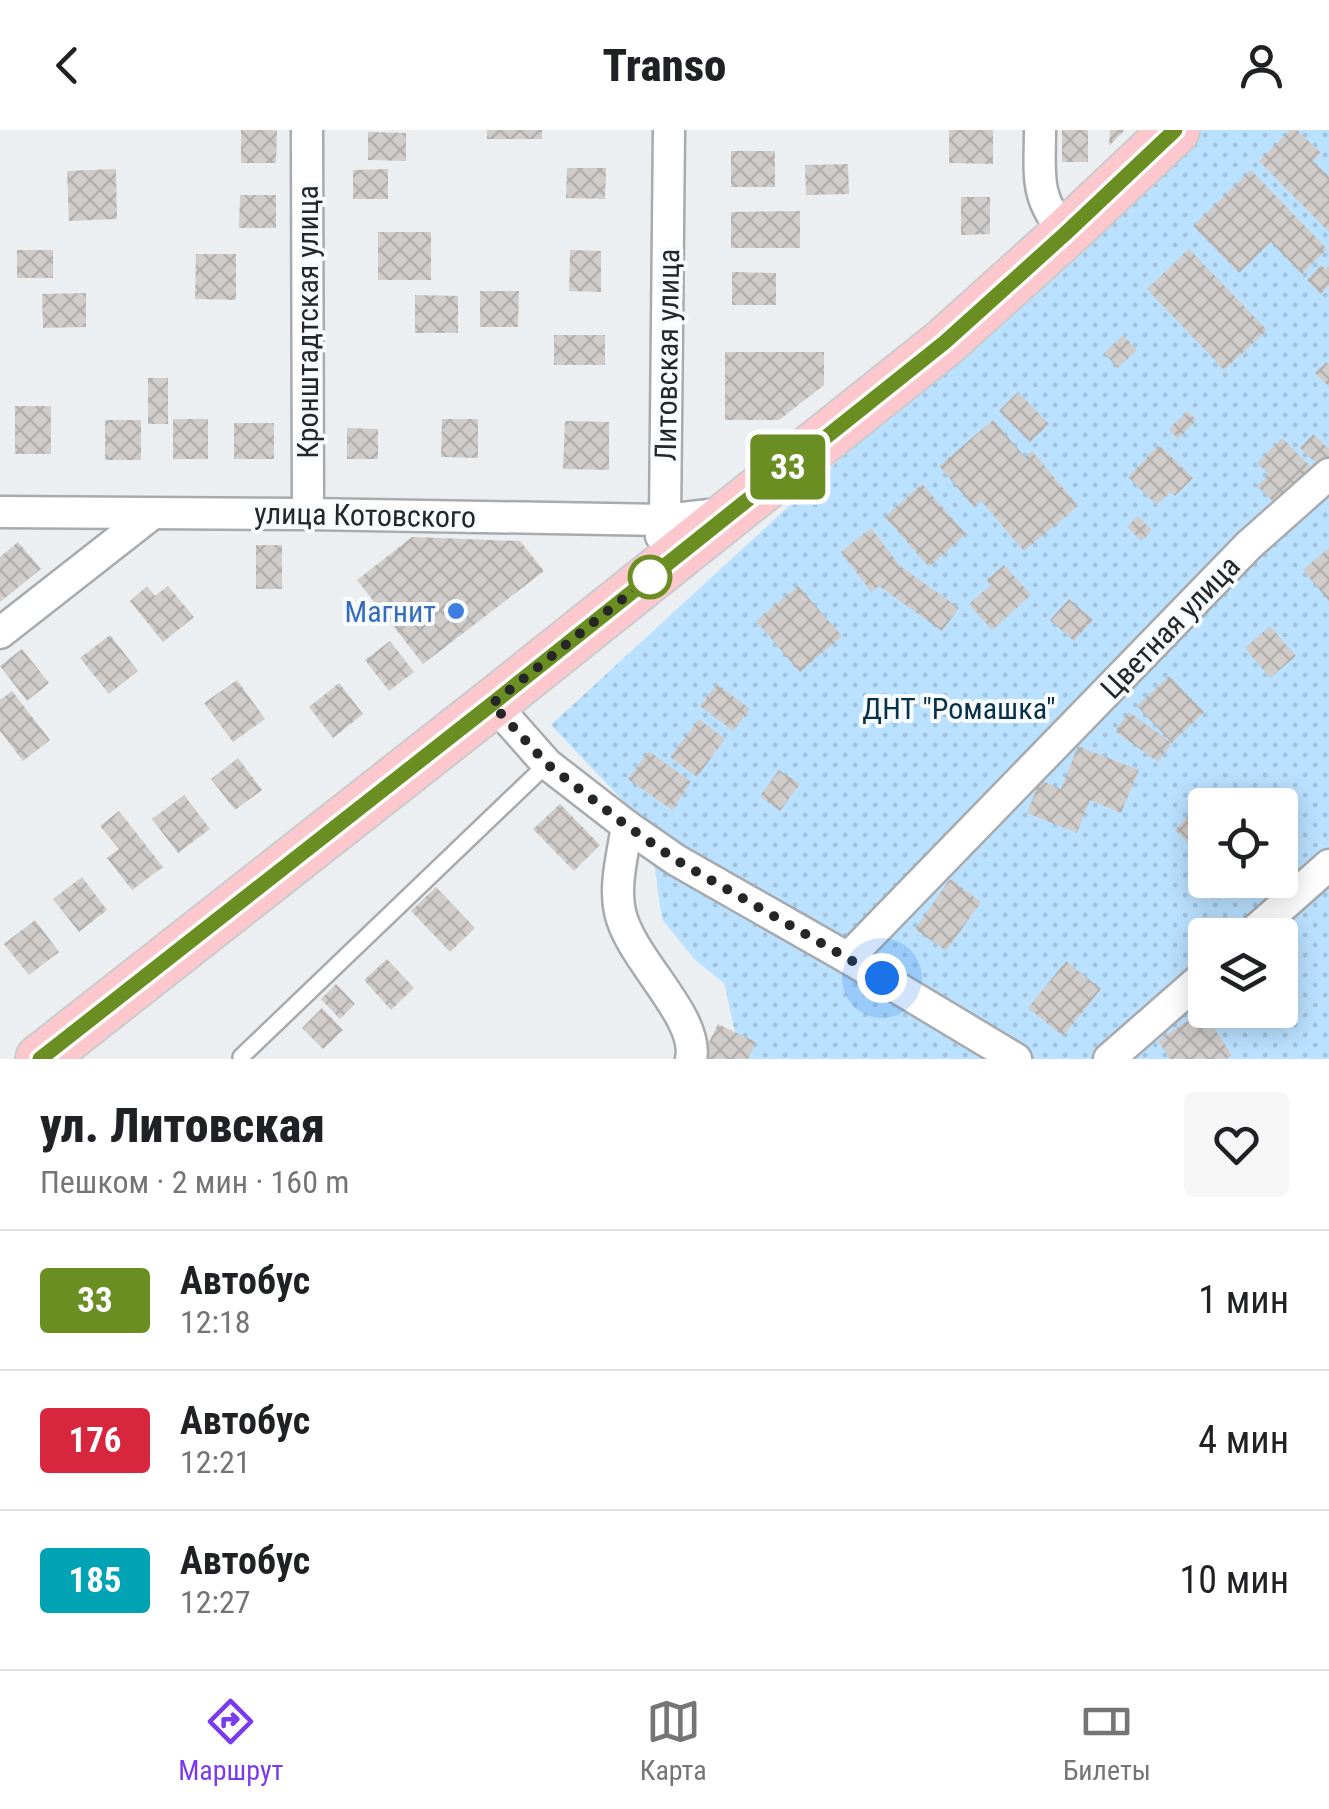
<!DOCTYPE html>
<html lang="ru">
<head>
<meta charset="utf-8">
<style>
	body { margin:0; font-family:"Roboto Condensed",sans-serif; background:#f6f6f6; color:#202124; height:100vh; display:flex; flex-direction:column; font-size:38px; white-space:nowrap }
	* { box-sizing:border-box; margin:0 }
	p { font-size:32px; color:#757577 }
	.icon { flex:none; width:55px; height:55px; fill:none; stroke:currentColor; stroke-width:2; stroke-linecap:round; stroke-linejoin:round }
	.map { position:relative; height:929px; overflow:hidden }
	.panel { display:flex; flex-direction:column; background:#fff; flex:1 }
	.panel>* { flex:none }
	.badge { padding:0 20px; border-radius:8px; font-size:35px; line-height:65px }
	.controls { position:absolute; left:1188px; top:658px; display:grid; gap:20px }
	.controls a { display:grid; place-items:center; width:110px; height:110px; border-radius:10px; background:#fff; box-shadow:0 5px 25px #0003; font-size:50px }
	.you { position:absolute; width:50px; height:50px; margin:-25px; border:8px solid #fff; border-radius:50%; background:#1a73e8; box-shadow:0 0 0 15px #1a73e833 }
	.map>.badge { position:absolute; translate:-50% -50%; box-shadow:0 0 0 5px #fff }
	.round { display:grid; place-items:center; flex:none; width:105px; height:105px; border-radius:10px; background:#f6f6f6 }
	.headline { display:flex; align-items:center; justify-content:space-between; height:170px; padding:0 40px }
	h1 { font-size:48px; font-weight:800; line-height:75px }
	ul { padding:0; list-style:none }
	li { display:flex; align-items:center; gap:30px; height:140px; padding:0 40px; border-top:2px solid #e0e0e0 }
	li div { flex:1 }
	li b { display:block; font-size:38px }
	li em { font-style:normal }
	li .badge { min-width:110px; font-weight:700; text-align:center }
	header { display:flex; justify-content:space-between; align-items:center; height:130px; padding:0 40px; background:#fff; font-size:45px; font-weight:800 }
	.menu { display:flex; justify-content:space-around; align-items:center; height:140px; border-top:2px solid #e0e0e0; background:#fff; font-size:28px; color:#757577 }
	.menu a { display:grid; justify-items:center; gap:5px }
	.menu .selected { color:#7c3aed }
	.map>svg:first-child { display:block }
	.green { fill:url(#green-dots); fill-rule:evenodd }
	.building { fill:url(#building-cross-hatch) }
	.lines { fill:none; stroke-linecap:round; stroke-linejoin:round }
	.service-casing { stroke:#a8abae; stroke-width:20 }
	.minor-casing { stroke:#a8abae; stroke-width:35 }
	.primary-casing { stroke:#cacbcb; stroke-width:52 }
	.service { stroke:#fff; stroke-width:15 }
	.minor { stroke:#fff; stroke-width:30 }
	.primary { stroke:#fcc8ce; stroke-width:48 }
	.line-casing { stroke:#fff; stroke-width:22 }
	.line { stroke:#6b8e23; stroke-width:15 }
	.walk { stroke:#242627; stroke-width:10; stroke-dasharray:0 18 }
	.stop-dot { fill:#fff; stroke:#6b8e23; stroke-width:5 }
	.shop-dot { fill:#3f7fe0; stroke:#f9fcff; stroke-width:4 }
	.labels { text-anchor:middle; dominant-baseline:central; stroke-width:8; stroke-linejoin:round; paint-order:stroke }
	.street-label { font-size:30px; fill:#242627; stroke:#f9fcff }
	.shop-label { font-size:30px; fill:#366cbe; stroke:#f9fcff; text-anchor:end }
	.park-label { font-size:30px; fill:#073049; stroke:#f9fcff }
</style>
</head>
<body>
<header><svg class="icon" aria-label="back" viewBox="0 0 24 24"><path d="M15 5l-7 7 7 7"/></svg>Transo<svg class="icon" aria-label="person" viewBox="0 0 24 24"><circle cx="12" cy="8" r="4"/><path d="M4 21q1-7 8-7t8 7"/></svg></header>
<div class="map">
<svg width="1329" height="929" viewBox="0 0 1329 929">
	<defs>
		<pattern id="green-dots" width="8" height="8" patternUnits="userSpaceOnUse" patternTransform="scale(2.5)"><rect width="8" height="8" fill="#bae1ff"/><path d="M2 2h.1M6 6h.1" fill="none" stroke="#a0c1db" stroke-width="1.8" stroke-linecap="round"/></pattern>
		<pattern id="building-cross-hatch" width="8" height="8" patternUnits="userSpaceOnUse" patternTransform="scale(2.5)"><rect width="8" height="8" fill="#cfccc9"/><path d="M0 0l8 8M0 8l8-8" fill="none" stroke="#b2afad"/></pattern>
	</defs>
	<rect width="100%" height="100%" fill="#ebeff2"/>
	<path class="green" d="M1198,0H1329V929H741L724,853L694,829L662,789L648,689L628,676L551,595ZM1205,675H1280V750H1205ZM1205,805H1280V880H1205Z"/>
	<g class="building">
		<path d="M241,0H277L276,33H241Z"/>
		<rect x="487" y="0" width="55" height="9"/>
		<path d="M949,0H993V34L949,33Z"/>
		<rect x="1062" y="0" width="26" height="32"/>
		<path d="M1110,0H1125L1109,16Z"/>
		<path d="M1290,0H1297L1321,23L1313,31L1329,47V102L1259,31Z"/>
		<path d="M368,2L406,3V31L368,30Z"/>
		<rect x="731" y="21" width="44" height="36"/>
		<path d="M848,34L849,64L806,65L805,35Z"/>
		<path d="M567,38H606L605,69L566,68Z"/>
		<path d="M116,39L117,89L69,91L67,41Z"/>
		<path d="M388,39V69H353V40Z"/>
		<path d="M1251,40L1327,119L1302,144L1271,112L1239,143L1193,96Z"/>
		<path d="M240,65H276V98H239Z"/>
		<path d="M961,67H990V104L961,105Z"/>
		<path d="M800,81V118H731V82Z"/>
		<rect x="378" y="102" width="53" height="48"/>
		<path d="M1189,119L1267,200L1224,240L1147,159Z"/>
		<rect x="17" y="120" width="36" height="28"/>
		<path d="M570,120L601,121V162L569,161Z"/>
		<path d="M196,124H236V170L195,169Z"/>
		<path d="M1321,135L1325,139L1329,135V155L1321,164L1307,150Z"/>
		<path d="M732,142L776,143V175H732Z"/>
		<path d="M480,161H519L518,197H480Z"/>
		<path d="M86,163V197L43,198L42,164Z"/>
		<path d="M415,165L458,166V203H415Z"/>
		<rect x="554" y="205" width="51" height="30"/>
		<path d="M1123,205L1137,220L1118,238L1104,223Z"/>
		<path d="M725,222H824V255L779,290H725Z"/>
		<path d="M1326,232L1329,235V257L1315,243Z"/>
		<rect x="148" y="248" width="20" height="46"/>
		<path d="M1018,262L1049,294L1030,312L999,281Z"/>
		<rect x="15" y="276" width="36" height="48"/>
		<path d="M1187,281L1196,290L1178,309L1169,299Z"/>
		<rect x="173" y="289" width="35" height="40"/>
		<path d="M442,289H478V328L441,327Z"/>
		<rect x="105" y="290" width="36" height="40"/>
		<path d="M993,290L1025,327L1032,321L1078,376L1024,421L981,371L974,377L939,336Z"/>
		<path d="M565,291L609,292V340L563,339Z"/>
		<rect x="234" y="293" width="40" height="36"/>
		<path d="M347,298L378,299V329H347Z"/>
		<path d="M1313,304L1329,319V327L1320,337L1300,318Z"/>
		<path d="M1282,308L1314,340L1278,376L1257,356L1269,344L1257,333Z"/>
		<path d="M1159,315L1193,348L1175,366L1170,362L1157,375L1128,347Z"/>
		<path d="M922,354L966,404L929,437L885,387Z"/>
		<path d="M1138,386L1152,400L1141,411L1127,397Z"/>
		<path d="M871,398L900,436L959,478L942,501L879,456L871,462L841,422Z"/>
		<path d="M412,407L520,411L544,441L423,534L357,450Z"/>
		<path d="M18,412L41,439L0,472V427Z"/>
		<rect x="256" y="415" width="26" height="44"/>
		<path d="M1329,418V471L1303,440Z"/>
		<path d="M1004,435L1031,465L992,500L969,474L991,455L986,450Z"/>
		<path d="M147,456L155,466L168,456L194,487L163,512L130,471Z"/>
		<path d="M798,456L842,506L800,542L756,491Z"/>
		<path d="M1069,469L1093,490L1074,511L1050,490Z"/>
		<path d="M1270,496L1296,526L1270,548L1245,518Z"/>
		<path d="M110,505L138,541L109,564L80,528Z"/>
		<path d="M390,511L414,542L389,561L365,530Z"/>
		<path d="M22,519L49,553L27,571L0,536Z"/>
		<path d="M1169,546L1204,582L1172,613L1137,576Z"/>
		<path d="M237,550L265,589L233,612L204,573Z"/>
		<path d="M339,553L363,584L333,608L309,577Z"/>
		<path d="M717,554L750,579L733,601L700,576Z"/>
		<path d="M12,561L50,610L23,631L0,601V570Z"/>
		<path d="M1129,582L1172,613L1158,632L1115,601Z"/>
		<path d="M699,589L725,609L697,647L670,627Z"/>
		<path d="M1078,616L1139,640L1121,683L1090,670L1077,703L1027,683L1040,650L1061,659Z"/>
		<path d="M649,621L691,652L672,680L628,649Z"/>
		<path d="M238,628L262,660L235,680L211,649Z"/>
		<path d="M779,640L800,654L780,681L760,666Z"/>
		<path d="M184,665L210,699L178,723L152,689Z"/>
		<path d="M1200,673L1205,678V720L1201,724L1175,700Z"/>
		<path d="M560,674L600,715L574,741L533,699Z"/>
		<path d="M119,681L163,737L132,760L107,728L119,719L100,696Z"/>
		<path d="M82,747L107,780L79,802L53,769Z"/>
		<path d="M950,749L981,772L946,821L915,799Z"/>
		<path d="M436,757L475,798L450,822L411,781Z"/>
		<path d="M35,790L59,822L29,845L4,814Z"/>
		<path d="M387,829L414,858L391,880L364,850Z"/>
		<path d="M1066,831L1101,859L1063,906L1028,878Z"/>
		<path d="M336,854L355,874L340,889L321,869Z"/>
		<path d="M322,878L343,900L323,919L302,898Z"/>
		<path d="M1202,881L1232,925L1226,929H1170L1158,911Z"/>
		<path d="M718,894L756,912L748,929H708L702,926Z"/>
	</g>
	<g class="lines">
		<defs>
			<path id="service" d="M241,927L547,634"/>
			<g id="minor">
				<path d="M307,0L308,384"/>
				<path d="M1040,0C1040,45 1034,68 1066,103"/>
				<path d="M0,382L308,384L665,390L727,383"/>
				<path d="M661,406L665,390L669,0"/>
				<path d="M0,503L152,384"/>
				<path d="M493,573L547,634L627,696L676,730L848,828L1016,929"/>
				<path d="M627,696C623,723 614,755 620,782C630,829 700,887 691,929"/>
				<path d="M1250,805L1329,735"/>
				<path d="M848,828L1249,415L1329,344"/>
				<path d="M1109,929L1205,845"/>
			</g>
			<path id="primary" d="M40,929L493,573L945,212L1066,103L1175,0"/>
		</defs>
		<use href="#service" class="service-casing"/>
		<use href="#minor" class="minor-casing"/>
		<use href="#primary" class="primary-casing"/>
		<use href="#service" class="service"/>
		<use href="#minor" class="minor"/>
		<use href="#primary" class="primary"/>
	</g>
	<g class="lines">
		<defs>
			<path id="line" d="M40,929L492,574L945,212L1066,103L1175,0"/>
		</defs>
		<use href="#line" class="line-casing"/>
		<use href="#line" class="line"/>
		<path class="walk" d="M650,447L492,574L547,634L627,696L676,730L882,848"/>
	</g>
	<circle class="stop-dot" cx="650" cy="447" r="20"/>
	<circle class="shop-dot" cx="456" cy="481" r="10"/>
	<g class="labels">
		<g class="street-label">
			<text transform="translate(307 192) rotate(-90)">Кронштадтская улица</text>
			<text transform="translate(667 225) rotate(-89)">Литовская улица</text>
			<text transform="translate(365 385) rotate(1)">улица Котовского</text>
			<text transform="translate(1170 497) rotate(-46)">Цветная улица</text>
		</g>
		<g class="shop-label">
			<text x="436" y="481">Магнит</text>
		</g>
		<g class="park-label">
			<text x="959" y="578">ДНТ "Ромашка"</text>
		</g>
	</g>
</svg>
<div class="controls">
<a><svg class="icon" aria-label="locate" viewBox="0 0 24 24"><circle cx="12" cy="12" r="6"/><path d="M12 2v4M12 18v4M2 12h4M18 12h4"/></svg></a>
<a><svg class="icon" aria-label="layers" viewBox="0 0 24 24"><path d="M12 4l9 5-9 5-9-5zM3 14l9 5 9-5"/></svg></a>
</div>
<div class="you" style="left:882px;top:848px"></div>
<b class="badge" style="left:788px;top:337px;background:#6b8e23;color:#fff">33</b>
</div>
<section class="panel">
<div class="headline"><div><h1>ул. Литовская</h1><p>Пешком · 2 мин · 160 m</p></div><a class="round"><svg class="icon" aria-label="heart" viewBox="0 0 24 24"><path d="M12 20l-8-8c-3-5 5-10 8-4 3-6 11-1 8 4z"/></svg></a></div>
<ul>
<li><span class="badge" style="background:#6b8e23;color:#fff">33</span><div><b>Автобус</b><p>12:18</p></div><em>1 мин</em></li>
<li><span class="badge" style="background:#d7263d;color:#fff">176</span><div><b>Автобус</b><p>12:21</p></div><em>4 мин</em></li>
<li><span class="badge" style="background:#00a3b4;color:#fff">185</span><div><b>Автобус</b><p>12:27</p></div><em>10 мин</em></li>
</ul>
</section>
<nav class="menu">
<a class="selected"><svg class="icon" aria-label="directions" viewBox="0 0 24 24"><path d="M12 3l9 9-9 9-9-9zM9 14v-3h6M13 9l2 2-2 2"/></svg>Маршрут</a>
<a><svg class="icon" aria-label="map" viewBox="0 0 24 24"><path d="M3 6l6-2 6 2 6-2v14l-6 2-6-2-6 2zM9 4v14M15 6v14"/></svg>Карта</a>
<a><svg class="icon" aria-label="tickets" viewBox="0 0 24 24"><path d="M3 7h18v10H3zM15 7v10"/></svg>Билеты</a>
</nav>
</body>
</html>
